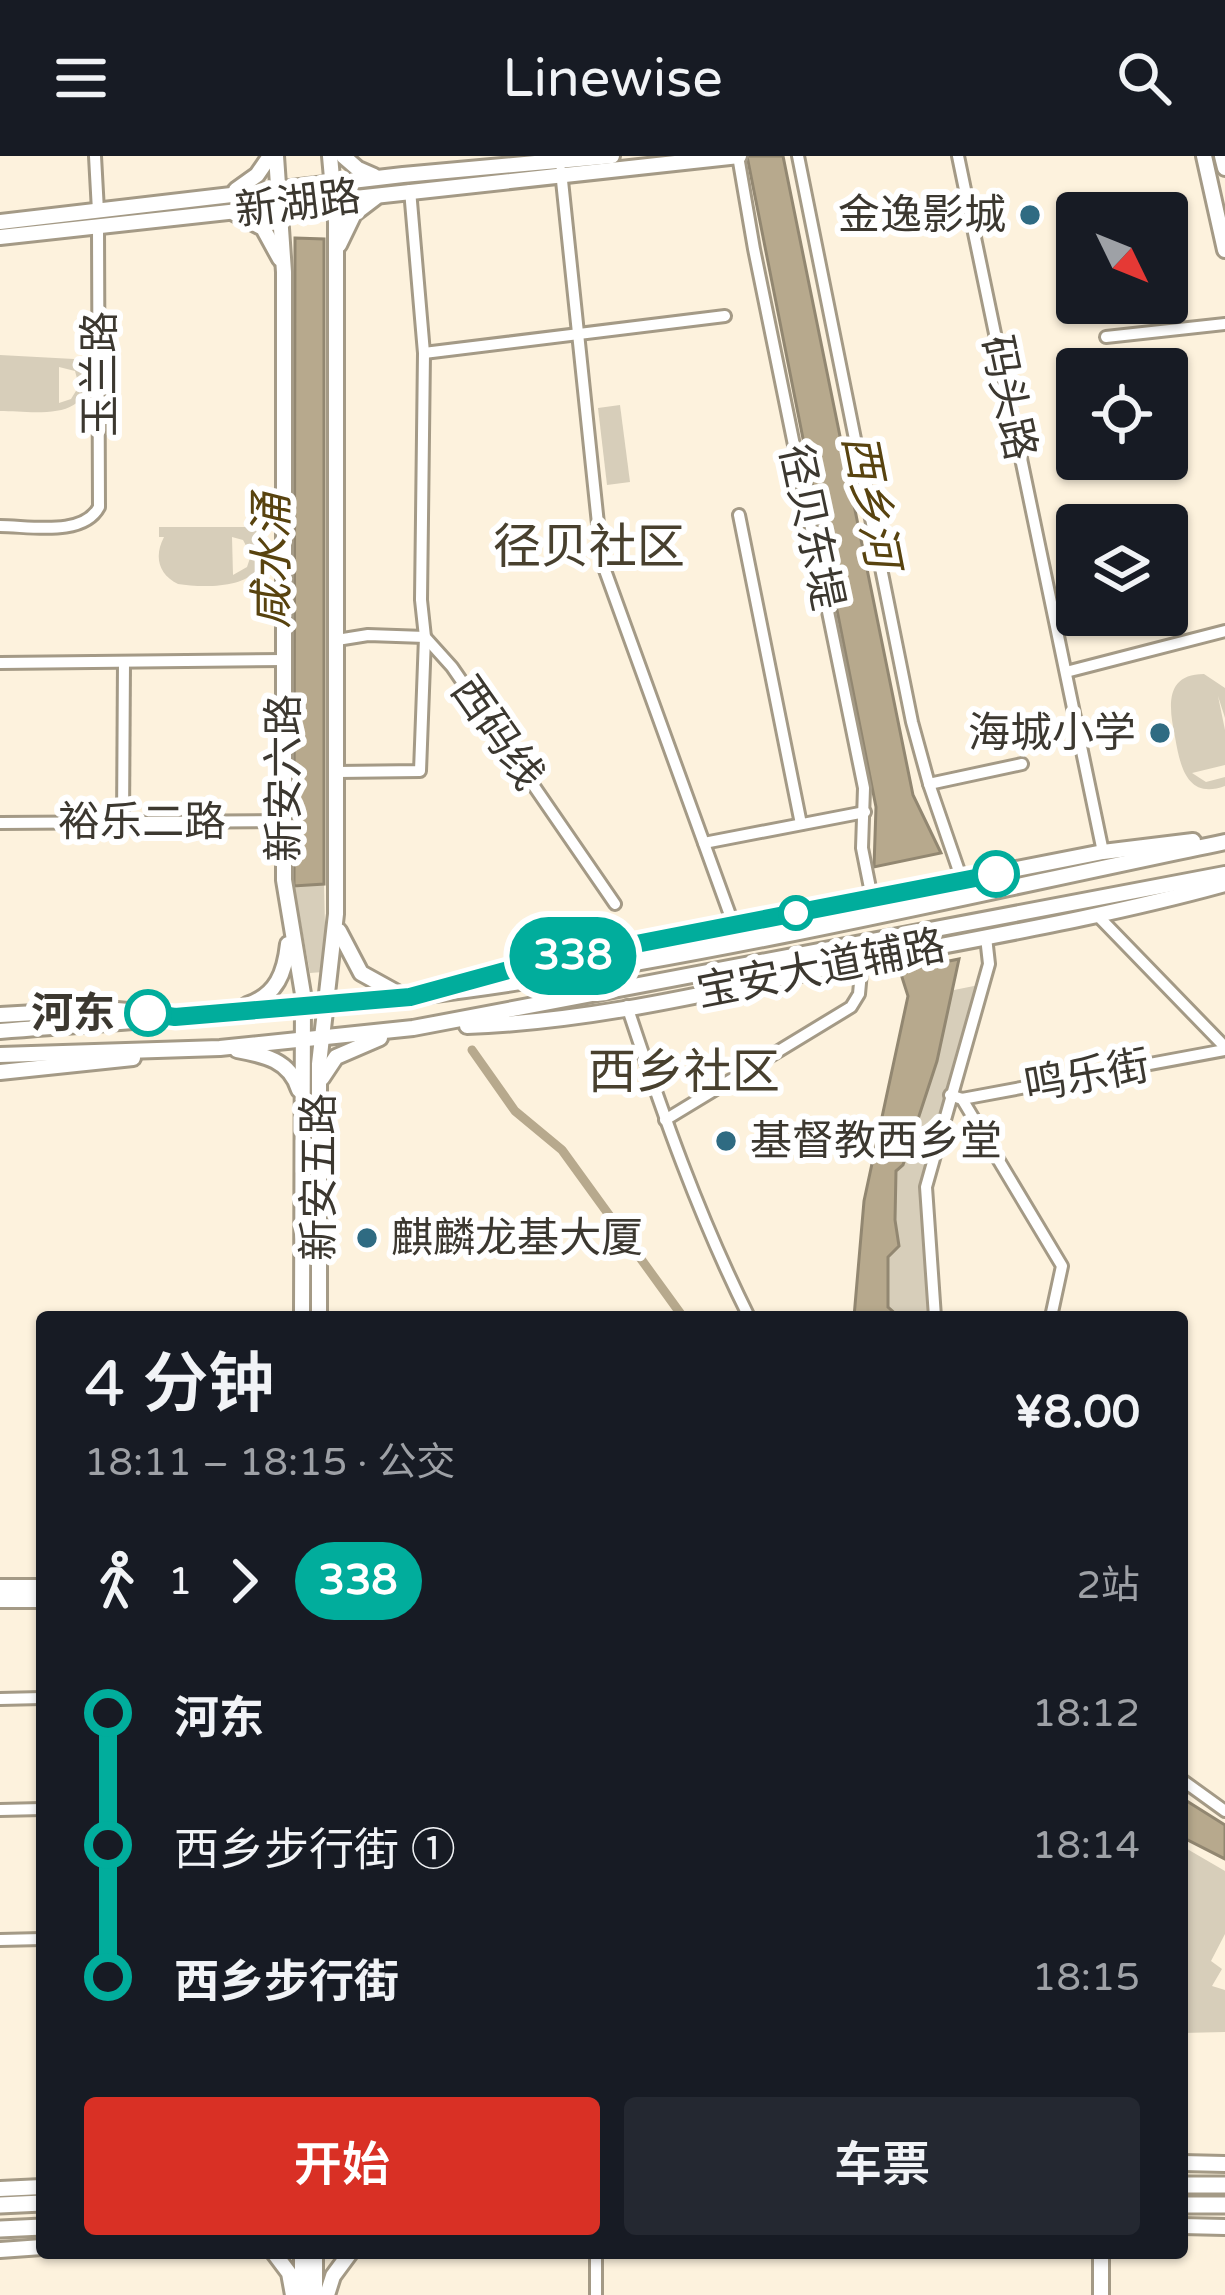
<!DOCTYPE html>
<html lang="zh">
<head>
<meta charset="utf-8">
<style>
	body { margin:0; font-family:"Varela Round","Noto Sans SC",sans-serif; background:#242831; color:#f1f3f6; height:100vh; display:flex; flex-direction:column; font-size:45px; white-space:nowrap }
	* { box-sizing:border-box; margin:0 }
	p { font-size:39px; color:#9ea1a6 }
	.icon { flex:none; width:66px; height:66px; fill:none; stroke:currentColor; stroke-width:2; stroke-linecap:round; stroke-linejoin:round }
	.map { position:relative; flex:1; overflow:hidden }
	.panel { position:absolute; left:36px; top:1155px; width:1152px; height:948px; display:flex; flex-direction:column; background:#171b24; border-radius:12px; box-shadow:0 3px 9px #0004 }
	.panel>* { flex:none }
	.badge { padding:0 24px; border-radius:39px; font-size:42px; line-height:78px }
	.needle { width:78px; rotate:133deg }
	.tools { position:absolute; left:1056px; top:36px; display:grid; gap:24px }
	.tools a { display:grid; place-items:center; width:132px; height:132px; border-radius:12px; background:#171b24; box-shadow:0 3px 9px #0004; font-size:60px }
	.map>.badge { position:absolute; translate:-50% -50%; box-shadow:0 0 0 6px #fff }
	.legs { display:flex; align-items:center; gap:18px; height:132px; padding:0 48px; font-size:39px }
	.legs p { margin-inline-start:auto }
	.headline { display:flex; align-items:center; justify-content:space-between; height:204px; padding:0 48px }
	h1 { font-size:66px; font-weight:600; line-height:90px }
	.action { display:flex; gap:24px; margin-top:auto; padding:24px 48px }
	.action a { flex:1; height:138px; border-radius:12px; background:#d93025; color:#fff; font-size:48px; font-weight:600; line-height:138px; text-align:center }
	.action a+a { background:#242831; color:#f1f3f6 }
	ul { padding:0 48px; list-style:none }
	li { display:flex; align-items:center; gap:42px; height:132px; font-size:45px }
	li i { display:grid; place-items:center; width:18px; height:100%; margin:0 15px; background:currentColor }
	li i::after { content:''; width:30px; height:30px; margin:-15px; border:9px solid; border-radius:50%; background:#171b24 }
	li p { margin-inline-start:auto }
	li:first-child i { background:linear-gradient(#0000 50%,currentColor 0) }
	li:last-child i { background:linear-gradient(currentColor 50%,#0000 0) }
	header { display:flex; justify-content:space-between; align-items:center; height:156px; padding:0 48px; background:#171b24; font-size:54px; font-weight:600 }
	.map>svg:first-child { display:block }
	.green { fill:#d7ceba; fill-rule:evenodd }
	.water { fill:#b7a98d; stroke:#928771; stroke-width:3 }
	.lines { fill:none; stroke-linecap:round; stroke-linejoin:round }
	.canal { stroke:#b7a98d; stroke-width:9 }
	.minor-casing { stroke:#a49a86; stroke-width:16 }
	.major-casing { stroke:#a49a86; stroke-width:20 }
	.highway-casing { stroke:#a49a86; stroke-width:21 }
	.minor { stroke:#fff; stroke-width:10 }
	.major { stroke:#fff; stroke-width:14 }
	.highway { stroke:#fff; stroke-width:15 }
	.line-1-casing { stroke:#fff; stroke-width:27 }
	.line-1 { stroke:#01ad9c; stroke-width:18 }
	.poi-dot { fill:#2f6b82; stroke:#fff; stroke-width:4.5 }
	.stop-1-dot { fill:#fff; stroke:#01ad9c; stroke-width:6 }
	.labels { text-anchor:middle; dominant-baseline:central; stroke-width:12; stroke-linejoin:round; paint-order:stroke }
	.street-label { font-size:42px; fill:#3c3830; stroke:#fff }
	.poi-label { font-size:42px; fill:#3c3830; stroke:#fff; text-anchor:end }
	.stop-label { font-size:42px; font-weight:bold; fill:#3c3830; stroke:#fff; text-anchor:end }
	.water-label { font-size:45px; font-style:italic; fill:#58430f; stroke:#fff }
	.quarter-label { font-size:48px; fill:#48402e; stroke:#fff }
</style>
</head>
<body>
<header><svg class="icon" aria-label="menu" viewBox="0 0 24 24"><path d="M4 6h16M4 12h16M4 18h16"/></svg>Linewise<svg class="icon" aria-label="search" viewBox="0 0 24 24"><circle cx="10" cy="10" r="6"/><path d="M15 15l6 6"/></svg></header>
<div class="map">
<svg width="1225" height="2139" viewBox="0 0 1225 2139">
	<rect width="100%" height="100%" fill="#fdf2dd"/>
	<g class="green">
		<path d="M0,199L74,203L85,216C94,267 32,255 0,255ZM59,211L75,215L79,230L71,243L59,247Z"/>
		<path d="M620,249L630,326L607,329L598,252Z"/>
		<path d="M159,371H257V380L253,381C282,433 209,433 178,428C158,418 154,400 164,381H159ZM232,381L243,384L251,399L247,411L233,419Z"/>
		<path d="M1204,518L1225,532V562L1218,540L1225,574V609L1192,617L1206,626L1225,621V630C1187,644 1180,610 1175,581C1169,552 1164,518 1204,518Z"/>
		<path d="M324,728L326,811L323,816L310,817L294,730Z"/>
		<path d="M979,829L921,1033L932,1161H899L888,1152V1100L899,1090L895,1064L896,1015L903,1009L937,905L949,835Z"/>
		<path d="M1182,1690L1225,1715V1778L1211,1805L1222,1813L1212,1830L1225,1834V1876L1182,1877Z"/>
	</g>
	<g class="water">
		<path d="M747,0H783L913,639L941,697L874,711L876,651Z"/>
		<path d="M295,82L324,83V728L294,730Z"/>
		<path d="M959,803L937,905L903,1009L896,1015L895,1064L899,1090L888,1101V1151L899,1161H854L864,1045L908,840L900,815Z"/>
		<path d="M1182,1642L1225,1669V1703L1182,1681Z"/>
	</g>
	<g class="lines">
		<path class="canal" d="M472,894L515,955L562,994L683,1161"/>
		<defs>
			<g id="minor">
				<path d="M95,0L98,55"/>
				<path d="M738,0L754,93L864,632L862,692L872,742"/>
				<path d="M798,0L912,566L929,628L962,724"/>
				<path d="M958,0L1103,696"/>
				<path d="M561,15L602,406L734,770"/>
				<path d="M1106,181L1225,168"/>
				<path d="M424,197L725,160"/>
				<path d="M739,359L801,668"/>
				<path d="M0,370C30,370 83,381 99,351L98,70"/>
				<path d="M337,484L368,479L425,481L452,511L615,748"/>
				<path d="M0,507L285,504"/>
				<path d="M1066,516L1225,475"/>
				<path d="M337,616L420,615L425,481L421,444L424,197L410,34"/>
				<path d="M929,628L1022,608"/>
				<path d="M123,666L124,506"/>
				<path d="M0,667L284,665"/>
				<path d="M704,687L865,656"/>
				<path d="M1098,760L1225,891"/>
				<path d="M627,850C662,956 699,1061 749,1161"/>
				<path d="M950,939L962,943L1225,894"/>
				<path d="M962,943L1062,1110L1051,1161"/>
				<path d="M665,964L851,851L859,838L862,805"/>
				<path d="M935,1161L926,1031L989,808L986,781"/>
				<path d="M0,1543L42,1542"/>
				<path d="M1182,1624L1225,1655"/>
				<path d="M0,1654L42,1653"/>
				<path d="M0,1784L42,1783"/>
				<path d="M596,2139V2097"/>
			</g>
			<g id="major">
				<path d="M276,0L284,116V724L303,838L302,1161"/>
				<path d="M343,0L358,13L374,20"/>
				<path d="M1204,0L1225,94"/>
				<path d="M1222,0L1225,12"/>
				<path d="M236,34L257,19L270,0"/>
				<path d="M234,57L263,72L280,103"/>
				<path d="M0,66L403,19L612,0"/>
				<path d="M0,81L739,0"/>
				<path d="M339,89L354,58L375,42"/>
				<path d="M339,775L361,817L399,838"/>
				<path d="M461,827L523,810L1103,696L1193,685"/>
				<path d="M247,849C277,839 285,816 288,788"/>
				<path d="M0,859L106,853L150,857"/>
				<path d="M467,870C591,866 717,835 838,810C968,784 1098,763 1225,728"/>
				<path d="M0,875C175,861 353,853 527,825C761,789 993,734 1225,686"/>
				<path d="M237,894C264,899 290,904 299,934"/>
				<path d="M0,899L220,892L413,872L1225,718"/>
				<path d="M0,916L133,902"/>
				<path d="M322,922L336,901L380,882"/>
				<path d="M319,1161V908L336,758V66L330,0"/>
				<path d="M0,1431H42"/>
				<path d="M0,1444H42"/>
				<path d="M1182,2007L1225,2008"/>
				<path d="M0,2033L42,2031"/>
				<path d="M1182,2070L1225,2071"/>
				<path d="M0,2094L42,2091"/>
				<path d="M274,2097L289,2117L293,2139"/>
				<path d="M302,2097V2139"/>
				<path d="M315,2139V2097"/>
				<path d="M327,2139L333,2120L350,2097"/>
				<path d="M1101,2139V2097"/>
			</g>
			<g id="highway">
				<path d="M1182,2029H1225"/>
				<path d="M0,2049L42,2047"/>
				<path d="M1182,2049H1225"/>
				<path d="M0,2073L42,2071"/>
			</g>
		</defs>
		<use href="#minor" class="minor-casing"/>
		<use href="#major" class="major-casing"/>
		<use href="#highway" class="highway-casing"/>
		<use href="#minor" class="minor"/>
		<use href="#major" class="major"/>
		<use href="#highway" class="highway"/>
	</g>
	<g class="lines">
		<defs>
			<path id="line-1" d="M148,857L175,861L410,841L523,810L996,718"/>
		</defs>
		<use href="#line-1" class="line-1-casing"/>
		<use href="#line-1" class="line-1"/>
	</g>
	<g class="poi-dot">
		<circle cx="1030" cy="59" r="12"/>
		<circle cx="1160" cy="577" r="12"/>
		<circle cx="726" cy="985" r="12"/>
		<circle cx="367" cy="1082" r="12"/>
	</g>
	<g class="stop-1-dot">
		<circle cx="996" cy="718" r="21"/>
		<circle cx="796" cy="757" r="15"/>
		<circle cx="148" cy="857" r="21"/>
	</g>
	<g class="labels">
		<g class="street-label">
			<text transform="translate(298 48) rotate(-7)">新湖路</text>
			<text transform="translate(100 218) rotate(-90)">玉兰路</text>
			<text transform="translate(1008 242) rotate(78)">码头路</text>
			<text transform="translate(811 371) rotate(78)">径贝东堤</text>
			<text transform="translate(497 577) rotate(55)">西码线</text>
			<text transform="translate(284 622) rotate(-90)">新安六路</text>
			<text x="142" y="666">裕乐二路</text>
			<text transform="translate(821 813) rotate(-11)">宝安大道辅路</text>
			<text transform="translate(1087 920) rotate(-10)">鸣乐街</text>
			<text transform="translate(319 1021) rotate(-90)">新安五路</text>
		</g>
		<g class="poi-label">
			<text x="1006" y="59">金逸影城</text>
			<text x="1136" y="577">海城小学</text>
			<text x="750" y="985" text-anchor="start">基督教西乡堂</text>
			<text x="391" y="1082" text-anchor="start">麒麟龙基大厦</text>
		</g>
		<g class="stop-label">
			<text x="115" y="857">河东</text>
		</g>
		<g class="water-label">
			<text transform="translate(870 345) rotate(79)">西乡河</text>
			<text transform="translate(273 405) rotate(-90)">咸水涌</text>
		</g>
		<g class="quarter-label">
			<text x="589" y="392">径贝社区</text>
			<text x="684" y="917">西乡社区</text>
		</g>
	</g>
</svg>
<div class="tools">
<a><svg class="needle" viewBox="-14 -14 28 28"><path d="M0-13l5 13h-10z" fill="#e53935"/><path d="M0 13l5-13h-10z" fill="#9ea1a6"/></svg></a>
<a><svg class="icon" aria-label="locate" viewBox="0 0 24 24"><circle cx="12" cy="12" r="6"/><path d="M12 2v4M12 18v4M2 12h4M18 12h4"/></svg></a>
<a><svg class="icon" aria-label="layers" viewBox="0 0 24 24"><path d="M12 4l9 5-9 5-9-5zM3 14l9 5 9-5"/></svg></a>
</div>
<b class="badge" style="left:573px;top:800px;background:#01ad9c;color:#fff">338</b>
<section class="panel">
<div class="headline"><div><h1>4 分钟</h1><p>18:11 – 18:15 · 公交</p></div><b>¥8.00</b></div>
<div class="legs"><svg class="icon" aria-label="walk" viewBox="0 0 24 24"><circle cx="13" cy="4" r="2"/><path d="M13 8l-2 6 4 7M11 14l-3 7M7 12l3-4h3l4 4"/></svg>1<svg class="icon" aria-label="forward" viewBox="0 0 24 24"><path d="M9 5l7 7-7 7"/></svg><b class="badge" style="background:#01ad9c;color:#fff">338</b><p>2站</p></div>
<ul>
<li><i style="color:#01ad9c"></i><b>河东</b><p>18:12</p></li>
<li><i style="color:#01ad9c"></i><span>西乡步行街 ①</span><p>18:14</p></li>
<li><i style="color:#01ad9c"></i><b>西乡步行街</b><p>18:15</p></li>
</ul>
<div class="action"><a>开始</a><a>车票</a></div>
</section>
</div>
</body>
</html>
